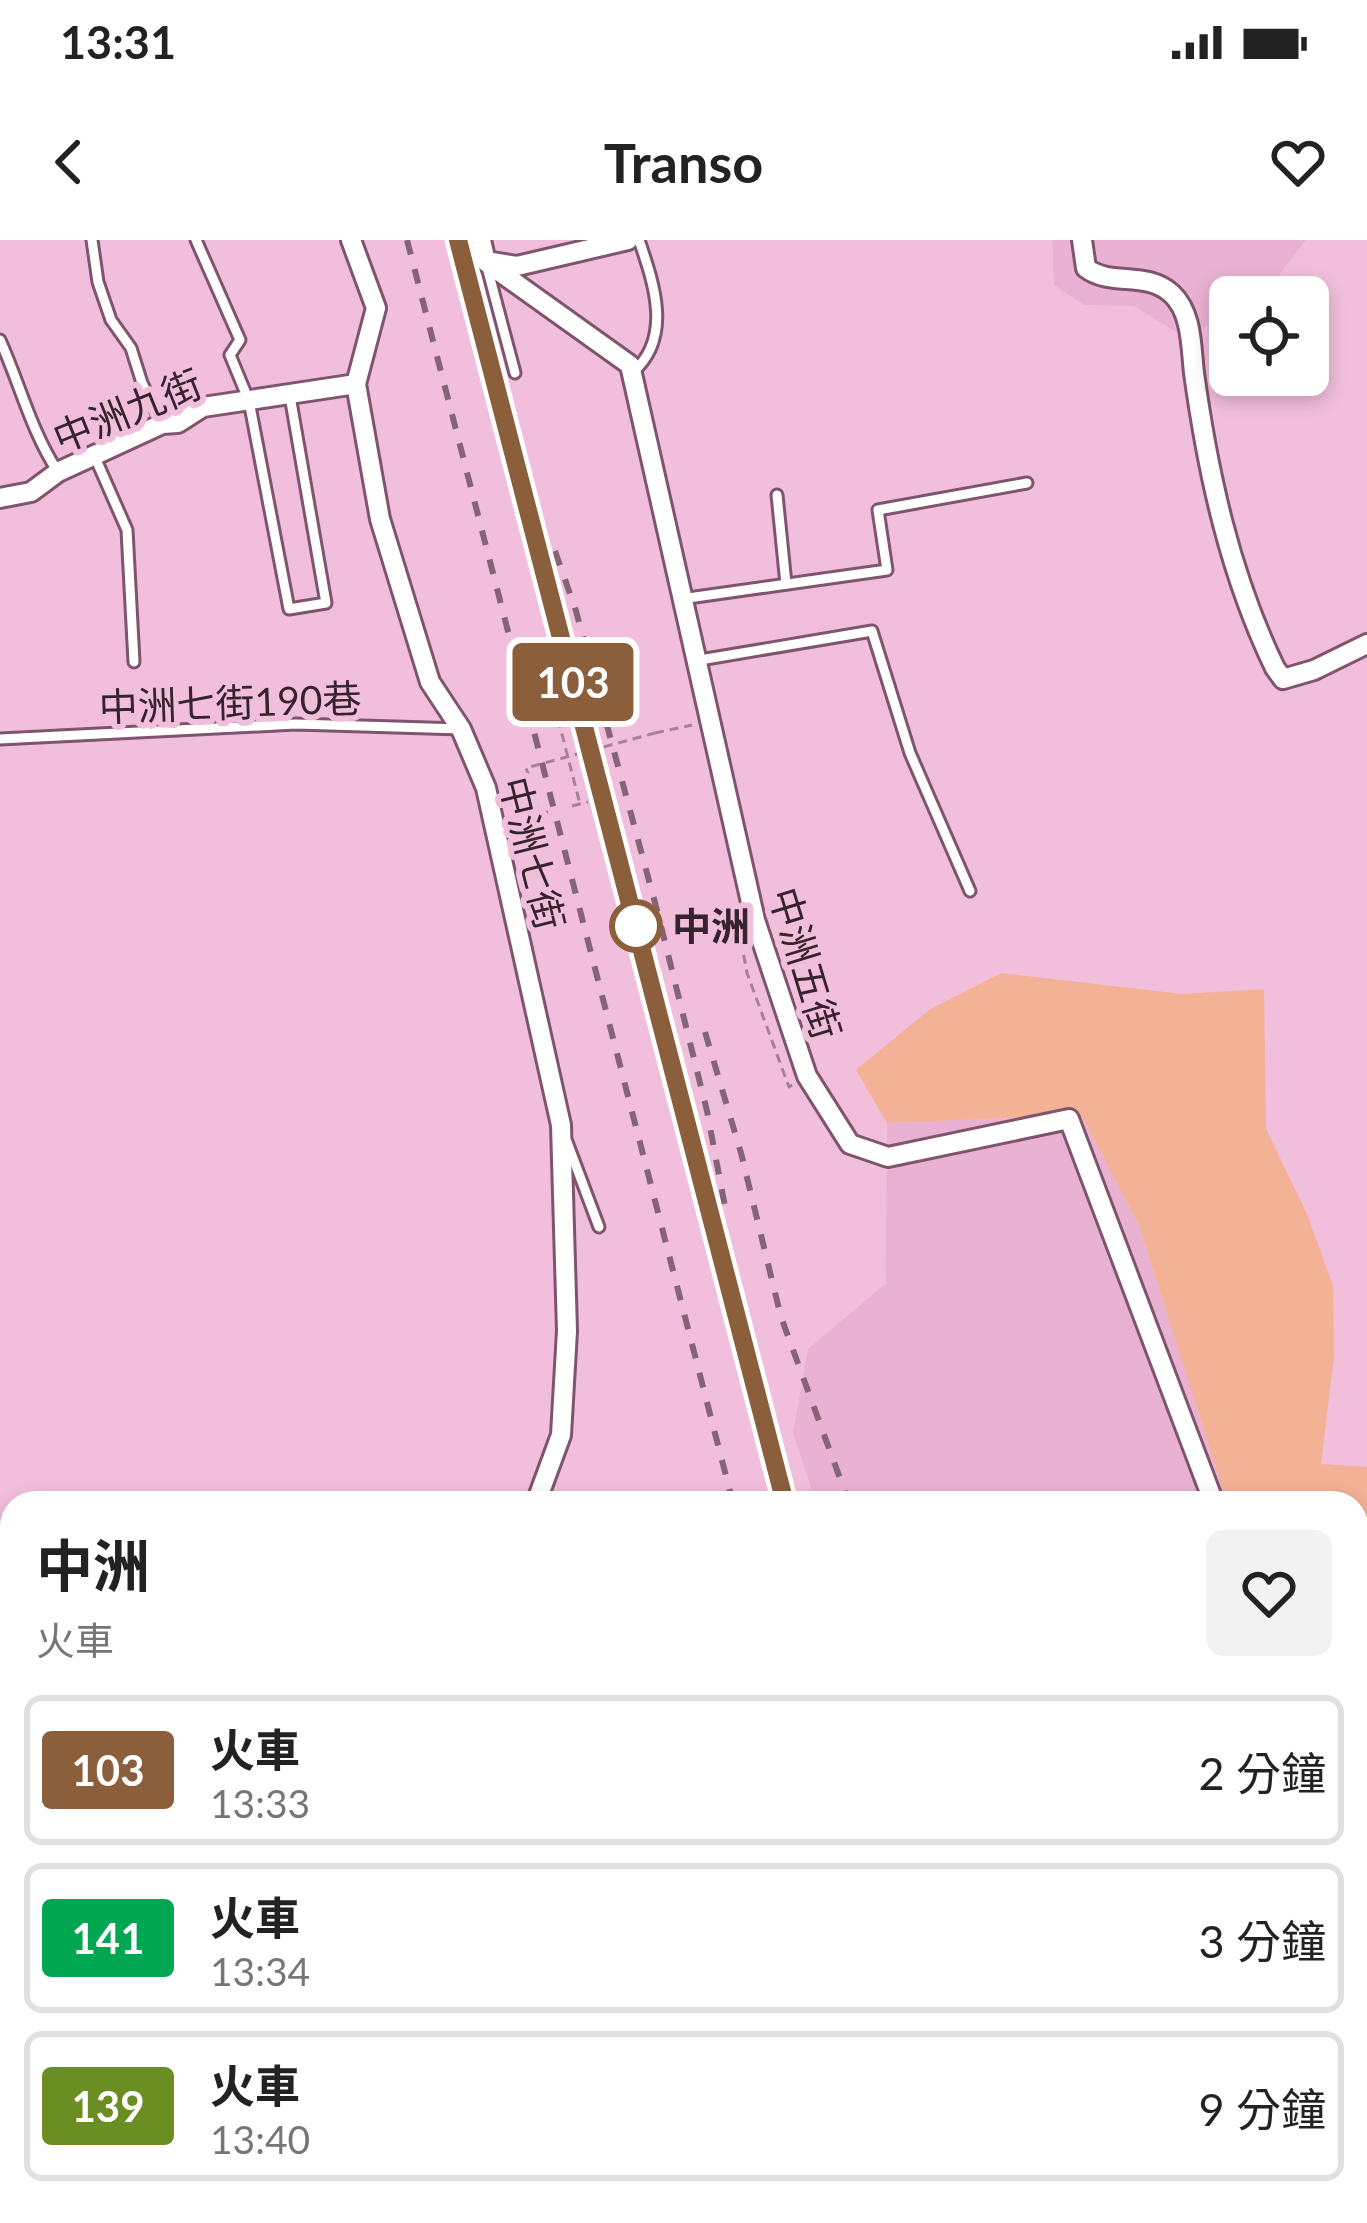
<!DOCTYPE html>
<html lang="zh-TW">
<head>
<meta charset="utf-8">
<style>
	body { margin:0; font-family:Lato,"Noto Sans TC",sans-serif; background:#f2f2f2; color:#222; height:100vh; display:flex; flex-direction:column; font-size:45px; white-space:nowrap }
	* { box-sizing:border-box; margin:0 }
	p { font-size:39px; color:#767676 }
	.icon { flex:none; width:66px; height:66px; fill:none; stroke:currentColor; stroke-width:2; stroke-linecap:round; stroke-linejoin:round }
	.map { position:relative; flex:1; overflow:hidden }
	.details { position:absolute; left:0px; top:1251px; width:1368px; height:732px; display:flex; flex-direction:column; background:#fff; border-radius:36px 36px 0 0; box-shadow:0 6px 18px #0003 }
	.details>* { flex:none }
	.badge { padding:0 24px; border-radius:9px; font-size:42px; line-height:78px }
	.fabs { position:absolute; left:1209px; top:36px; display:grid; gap:24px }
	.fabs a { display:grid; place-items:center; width:120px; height:120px; border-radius:18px; background:#fff; box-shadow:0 6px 18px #0003; font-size:60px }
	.map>.badge { position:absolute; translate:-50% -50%; box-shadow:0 0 0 6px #fff }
	.round { display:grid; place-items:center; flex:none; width:126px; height:126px; border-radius:18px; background:#f2f2f2 }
	.head { display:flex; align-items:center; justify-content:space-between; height:204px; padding:0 36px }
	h1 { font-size:57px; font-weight:700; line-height:90px }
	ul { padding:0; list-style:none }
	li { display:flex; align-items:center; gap:36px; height:150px; margin:0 24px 18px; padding:0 12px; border:6px solid #e0e0e0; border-radius:18px }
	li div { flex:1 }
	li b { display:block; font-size:45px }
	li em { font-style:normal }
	li .badge { min-width:132px; font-weight:700; text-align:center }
	.status { display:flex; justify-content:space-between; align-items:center; height:84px; padding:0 60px; background:#fff; direction:ltr }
	.status svg { height:33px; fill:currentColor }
	header { display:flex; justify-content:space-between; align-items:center; height:156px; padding:0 36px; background:#fff; font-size:54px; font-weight:700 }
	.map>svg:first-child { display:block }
	.built { fill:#eab2d2 }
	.green { fill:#f3b195 }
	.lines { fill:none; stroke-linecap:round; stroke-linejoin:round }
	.service-casing { stroke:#7f546d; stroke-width:15 }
	.minor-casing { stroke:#7f546d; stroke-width:24 }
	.path { stroke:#a78196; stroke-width:3; stroke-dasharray:9 6; stroke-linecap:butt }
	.service { stroke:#fff; stroke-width:9 }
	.minor { stroke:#fff; stroke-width:18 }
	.rail { stroke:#846476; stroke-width:6; stroke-dasharray:15 15; stroke-linecap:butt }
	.path-bridge { stroke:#a78196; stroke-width:3; stroke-dasharray:9 6; stroke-linecap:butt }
	.line-casing { stroke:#fff; stroke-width:27 }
	.line { stroke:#8b5e3c; stroke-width:18 }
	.stop-dot { fill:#fff; stroke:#8b5e3c; stroke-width:6 }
	.labels { text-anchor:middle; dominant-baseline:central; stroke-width:12; stroke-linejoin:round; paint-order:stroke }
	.street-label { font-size:39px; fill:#36232e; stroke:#f1bfdb }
	.stop-label { font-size:39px; font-weight:bold; fill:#36232e; stroke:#f1bfdb; text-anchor:start }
</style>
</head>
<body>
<div class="status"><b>13:31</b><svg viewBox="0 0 49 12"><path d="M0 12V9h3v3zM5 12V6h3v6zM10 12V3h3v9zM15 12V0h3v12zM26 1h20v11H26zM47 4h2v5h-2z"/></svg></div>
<header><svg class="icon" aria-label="back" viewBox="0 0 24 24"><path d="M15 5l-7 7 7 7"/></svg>Transo<svg class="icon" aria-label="heart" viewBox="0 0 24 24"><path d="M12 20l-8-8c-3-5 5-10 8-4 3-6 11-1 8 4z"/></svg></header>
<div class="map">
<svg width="1367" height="1983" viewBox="0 0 1367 1983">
	<rect width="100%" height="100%" fill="#f1bfdb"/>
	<g class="built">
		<path d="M1052,0H1306L1262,57H1230V75L1184,97L1134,66L1084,65L1054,45Z"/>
		<path d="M1081,875L1139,985L1227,1263H816L793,1193L808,1109L886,1043L887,883Z"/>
	</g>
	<path class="green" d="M1001,733L1182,754L1264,749L1266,889L1307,974L1333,1046L1334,1117L1321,1224L1367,1227V1763H1356V1263H1227L1139,985L1081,875L887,883L856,830L929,770Z"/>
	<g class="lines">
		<defs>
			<g id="service">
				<path d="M92,0L98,42L111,80L131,108L142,143L162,184"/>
				<path d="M196,0L240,100L230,115L249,161L289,369L326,363L290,156"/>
				<path d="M487,27L515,133"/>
				<path d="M0,100C20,144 31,191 58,232"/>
				<path d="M632,133C673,98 654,44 639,0"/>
				<path d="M94,215L127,290L134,422"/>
				<path d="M777,255L786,344"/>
				<path d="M681,359L887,330L878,270L1027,243"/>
				<path d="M694,421L872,391L910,513L970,651"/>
				<path d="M0,499L296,484L461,489"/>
				<path d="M567,902L599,987"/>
			</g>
			<g id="minor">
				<path d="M351,0L376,68L356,144L380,279L430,442L461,489L486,548L561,885L567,1091L561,1195L536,1263"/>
				<path d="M481,0L486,22L630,125L755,680L807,836L850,904L888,917L1069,879L1214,1263"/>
				<path d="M1082,0L1086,28C1111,47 1146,30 1172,54C1192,73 1191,106 1194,133C1208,234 1230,335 1275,428L1283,439L1314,430L1367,404"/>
				<path d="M492,22L517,26L628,0"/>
				<path d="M0,258L31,252L58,232L162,184L178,183L203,167L356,144"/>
				<path d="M1356,1957L1367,1956"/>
				<path d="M817,1971V1983"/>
				<path d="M99,1983L100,1971"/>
				<path d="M1018,1983L1156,1971"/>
			</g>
		</defs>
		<use href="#service" class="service-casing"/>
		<use href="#minor" class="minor-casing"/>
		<g class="path">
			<path d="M591,471L614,554"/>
			<path d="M584,472L597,469"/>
			<path d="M558,479L580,564"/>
			<path d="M550,481L565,477"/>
			<path d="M655,493L692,485"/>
			<path d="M529,537L539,574L548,572"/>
			<path d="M606,557L620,553"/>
			<path d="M572,566L588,562"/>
			<path d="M741,700L747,733L789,847L792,845"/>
		</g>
		<use href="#service" class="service"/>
		<use href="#minor" class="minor"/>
		<g class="rail">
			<path d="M407,0L733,1263"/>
			<path d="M458,0L785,1263"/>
			<path d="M555,311L576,371L657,670L707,871L725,967"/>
			<path d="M705,792L741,913L781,1077L849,1263"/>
			<path d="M1356,1786H1367"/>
			<path d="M1356,1816L1367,1815"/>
			<path d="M924,1971L925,1983"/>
		</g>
		<path class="path-bridge" d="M529,537L526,528L655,493"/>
	</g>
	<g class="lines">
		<defs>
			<path id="line" d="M458,0L785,1263"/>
		</defs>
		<use href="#line" class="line-casing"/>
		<use href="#line" class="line"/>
	</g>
	<circle class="stop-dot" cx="636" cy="686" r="24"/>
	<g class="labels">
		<g class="street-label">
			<text transform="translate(127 170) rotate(-22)">中洲九街</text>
			<text transform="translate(230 462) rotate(-2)">中洲七街190巷</text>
			<text transform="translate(533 613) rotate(76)">中洲七街</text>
			<text transform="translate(806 723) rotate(73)">中洲五街</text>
		</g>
		<g class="stop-label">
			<text x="672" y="686">中洲</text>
		</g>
	</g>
</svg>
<div class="fabs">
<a><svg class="icon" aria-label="locate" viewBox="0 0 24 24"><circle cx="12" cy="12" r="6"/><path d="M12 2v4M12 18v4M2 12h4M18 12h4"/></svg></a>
</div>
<b class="badge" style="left:573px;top:442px;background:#8b5e3c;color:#fff">103</b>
<section class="details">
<div class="head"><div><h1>中洲</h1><p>火車</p></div><a class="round"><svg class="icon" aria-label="heart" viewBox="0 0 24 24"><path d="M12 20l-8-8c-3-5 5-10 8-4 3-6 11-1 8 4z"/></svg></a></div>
<ul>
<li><span class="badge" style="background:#8b5e3c;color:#fff">103</span><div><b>火車</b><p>13:33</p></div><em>2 分鐘</em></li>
<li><span class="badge" style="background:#00a651;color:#fff">141</span><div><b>火車</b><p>13:34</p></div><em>3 分鐘</em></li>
<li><span class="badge" style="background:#6b8e23;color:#fff">139</span><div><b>火車</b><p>13:40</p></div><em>9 分鐘</em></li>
</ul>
</section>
</div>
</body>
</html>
